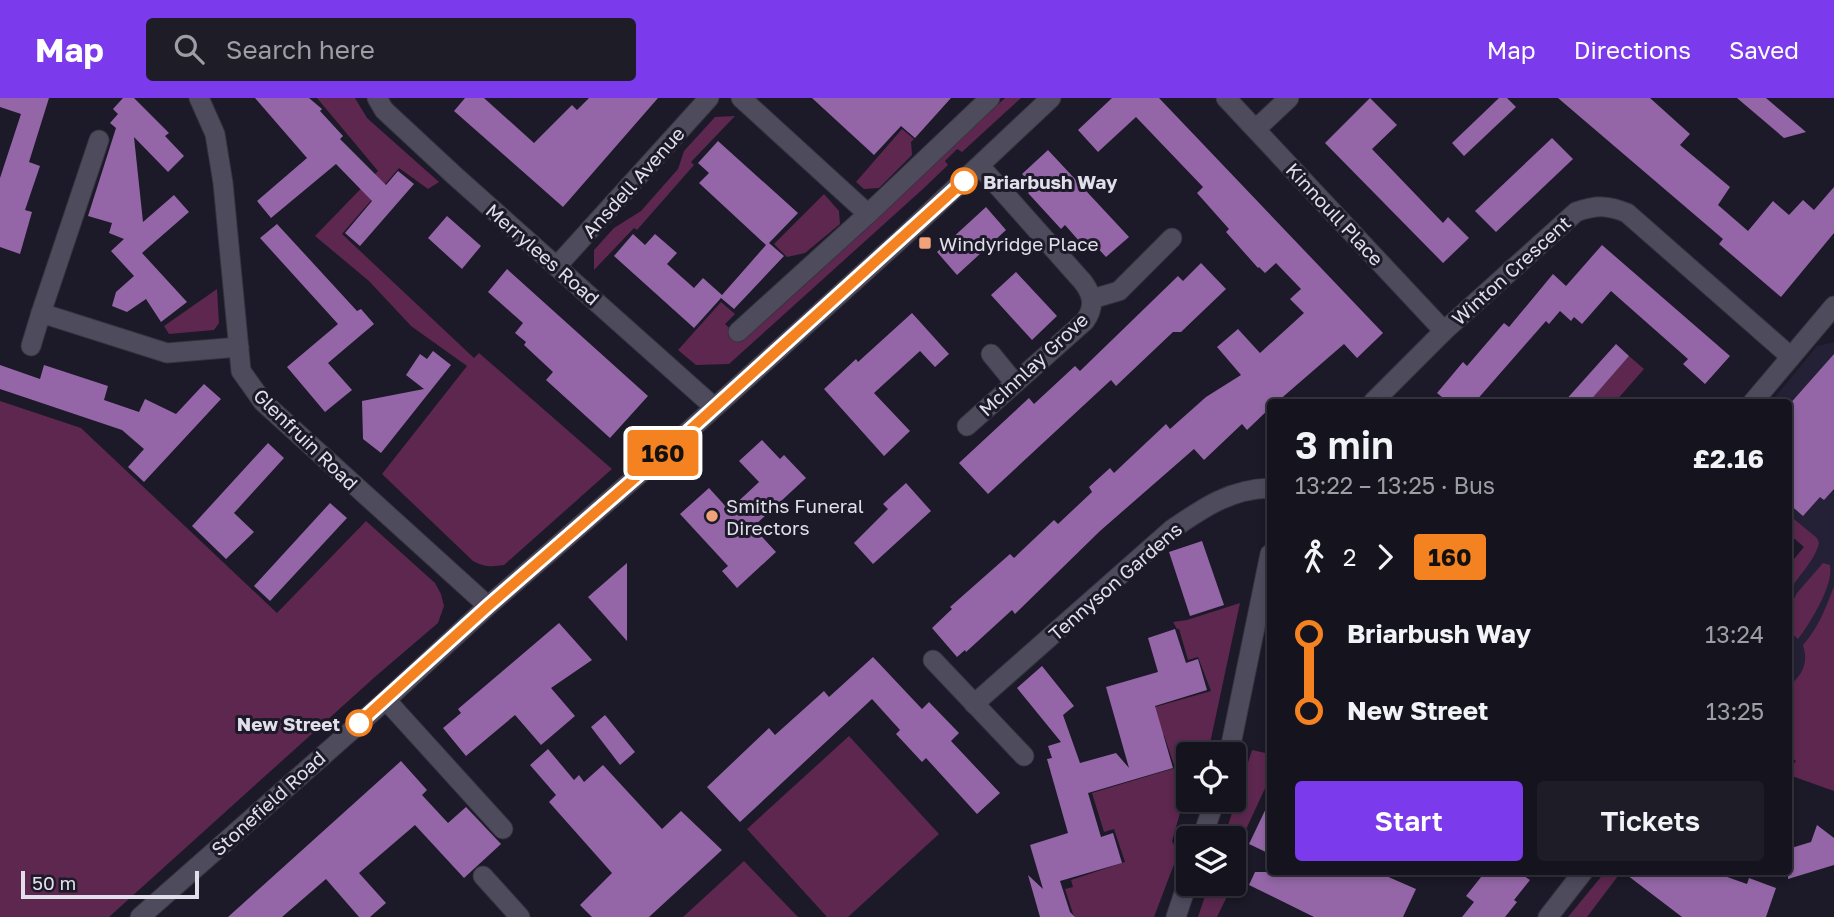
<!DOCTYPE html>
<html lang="en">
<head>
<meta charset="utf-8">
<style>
	body { margin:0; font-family:"Golos Text",sans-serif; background:#1e1c27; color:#f1f3f6; height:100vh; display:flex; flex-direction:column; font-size:26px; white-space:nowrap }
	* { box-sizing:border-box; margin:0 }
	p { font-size:23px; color:#9d9ea4 }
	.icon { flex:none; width:38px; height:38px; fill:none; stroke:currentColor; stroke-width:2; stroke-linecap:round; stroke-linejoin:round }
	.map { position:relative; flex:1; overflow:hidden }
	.side { position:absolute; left:1267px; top:301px; width:525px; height:476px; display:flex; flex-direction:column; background:#15131e; border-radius:7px; box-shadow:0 4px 10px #0003,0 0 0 2px #34323c }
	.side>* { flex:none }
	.badge { padding:0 14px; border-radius:5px; font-size:24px; line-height:46px }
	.buttons { position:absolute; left:1176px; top:644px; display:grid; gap:14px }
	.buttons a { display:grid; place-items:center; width:70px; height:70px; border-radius:7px; background:#15131e; box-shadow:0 4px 10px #0003,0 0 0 2px #34323c; font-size:35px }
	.scale { position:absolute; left:21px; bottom:18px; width:178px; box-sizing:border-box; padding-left:7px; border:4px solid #e1e0ea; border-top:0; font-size:19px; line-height:24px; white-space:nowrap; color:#e1e0ea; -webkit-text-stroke:5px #1c1928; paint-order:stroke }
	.map>.badge { position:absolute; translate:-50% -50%; box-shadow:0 0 0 4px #fff }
	.legs { display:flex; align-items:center; gap:10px; height:77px; padding:0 28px; font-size:23px }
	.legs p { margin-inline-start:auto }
	.summary { display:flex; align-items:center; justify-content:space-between; height:119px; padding:0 28px }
	h1 { font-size:38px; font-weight:600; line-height:52px }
	.action { display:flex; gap:14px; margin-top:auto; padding:14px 28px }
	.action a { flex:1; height:80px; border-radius:7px; background:#7c3aed; color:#fff; font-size:28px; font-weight:600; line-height:80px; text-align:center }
	.action a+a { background:#1e1c27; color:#f1f3f6 }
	ul { padding:0 28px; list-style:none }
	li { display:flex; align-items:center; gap:24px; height:77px; font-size:26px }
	li i { display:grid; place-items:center; width:10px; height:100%; margin:0 9px; background:currentColor }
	li i::after { content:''; width:18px; height:18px; margin:-9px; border:5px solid; border-radius:50%; background:#15131e }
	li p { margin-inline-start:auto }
	li:first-child i { background:linear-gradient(#0000 50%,currentColor 0) }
	li:last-child i { background:linear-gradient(currentColor 50%,#0000 0) }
	header { display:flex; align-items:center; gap:42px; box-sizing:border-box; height:98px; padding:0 35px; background:#7c3aed; color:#fff }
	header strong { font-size:33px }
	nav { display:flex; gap:38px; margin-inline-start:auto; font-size:24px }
	.search { width:490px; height:63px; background:#1e1c27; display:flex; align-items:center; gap:18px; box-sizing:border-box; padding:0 24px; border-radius:7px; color:#9d9ea4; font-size:26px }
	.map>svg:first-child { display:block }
	.built { fill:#242035 }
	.green { fill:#5d274f }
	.building { fill:#9466a7 }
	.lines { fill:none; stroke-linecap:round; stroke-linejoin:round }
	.minor-casing { stroke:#373440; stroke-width:21 }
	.tertiary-casing { stroke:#373440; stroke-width:21 }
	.minor { stroke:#4e4b5d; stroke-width:19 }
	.tertiary { stroke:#4e4b5d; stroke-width:19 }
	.line-1-casing { stroke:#fff; stroke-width:16 }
	.line-1 { stroke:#f58220; stroke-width:10 }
	.stop-1-dot { fill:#fff; stroke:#f58220; stroke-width:3.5 }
	.poi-dot { fill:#f0a278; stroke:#1c1928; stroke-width:2.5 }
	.labels { text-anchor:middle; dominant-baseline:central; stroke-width:6; stroke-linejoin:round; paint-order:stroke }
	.stop-label { font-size:19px; font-weight:bold; fill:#e1e0ea; stroke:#1c1928; text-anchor:start }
	.street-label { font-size:19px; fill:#e1e0ea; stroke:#1c1928 }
	.poi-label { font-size:19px; fill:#e1e0ea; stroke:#1c1928; text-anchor:start }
</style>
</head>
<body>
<header>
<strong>Map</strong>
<div class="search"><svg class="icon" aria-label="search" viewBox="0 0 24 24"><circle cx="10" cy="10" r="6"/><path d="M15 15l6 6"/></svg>Search here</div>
<nav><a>Map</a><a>Directions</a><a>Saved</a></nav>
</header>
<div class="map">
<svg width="1834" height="819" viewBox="0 0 1834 819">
	<rect width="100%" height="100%" fill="#1c1928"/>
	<path class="built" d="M1834,244V693L1789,677V672L1796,663L1788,657L1789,467L1804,449L1789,436L1788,304H1771L1817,248Z"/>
	<g class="green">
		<path d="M317,0H355L367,20L439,84L428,91L399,70L342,136L474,260L479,255L612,371L504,467C491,469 484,469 473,463L382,376L467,268L411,228L369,183L315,138L378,73Z"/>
		<path d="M1005,0H1021L962,54L957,51L945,63L948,67L924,90L729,266L696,267L678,252L721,204L735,216L725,226L741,241Z"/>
		<path d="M735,18L691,64L694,67L637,132L634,130L594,172V152L614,130L641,113L678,71L684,53L715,19Z"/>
		<path d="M902,31L914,41L911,44L912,57L879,90L864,91L856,84Z"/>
		<path d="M824,96L839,113L840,126L805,155L787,159L774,146Z"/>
		<path d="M217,191L219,225L214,232L169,236L164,228Z"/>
		<path d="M1629,258L1644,271L1615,304H1589Z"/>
		<path d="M0,303L81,330L277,515L366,423L435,485L441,496L444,508L438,525L376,578L109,819H0Z"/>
		<path d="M1789,417L1817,440L1819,445C1814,465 1798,477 1789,494V467L1804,449L1789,436Z"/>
		<path d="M1823,465L1830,467C1834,487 1810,525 1798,541L1789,533V511L1797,495Z"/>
		<path d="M1834,488V693L1789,677V672L1796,663L1789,657L1788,589C1802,577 1809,566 1803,547C1818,530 1826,510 1834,488Z"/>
		<path d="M1240,505L1209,650L1205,656H1188V687L1172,743L1177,753L1176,761L1154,819H1074L1065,791L1073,789L1071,782L1125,764L1114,731L1104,734L1092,695L1175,670L1164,637L1158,639L1148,611L1211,593L1198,559L1188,562L1179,531H1177L1173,524L1187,522Z"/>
		<path d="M849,638L939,736L848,819H827L747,731Z"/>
		<path d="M1252,652L1270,656V685L1268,684L1234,757V740H1224Z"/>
		<path d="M744,763L798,819H683Z"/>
		<path d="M1605,774H1621L1587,819H1568Z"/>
		<path d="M1209,786H1233L1217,819H1198Z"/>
	</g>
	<g class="building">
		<path d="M0,0H49L29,64L40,68L25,112L32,114L20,156L0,149V80L21,16L0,9Z"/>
		<path d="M123,0H134L169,35L165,38L184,58L168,74L134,39L143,124L174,97L189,114L142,155L187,204L161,224L146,201L127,214L112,208L116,194L134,178L111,153L124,141L109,135L112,125L88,118L116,30L110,25L118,16L113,11Z"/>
		<path d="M255,0H309L322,11L320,13L343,38L340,41L386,87L398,73L414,86L360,148L345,135L372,103L336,66L271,120L257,103L307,60Z"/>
		<path d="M465,0H484L534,45L572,7L577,12L589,0H658L563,109L454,13Z"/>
		<path d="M812,0H951L915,40L901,28L874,57Z"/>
		<path d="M1112,0H1159L1383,235L1357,260L1344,246L1277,304H1270V310L1247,332L1242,326L1204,362L1194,351L1100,433L1015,516L1012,512L966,554L965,552L957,559L932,530L952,511L950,509L1010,456L1014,460L1054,422L1058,426L1092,394L1089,389L1110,370L1114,375L1166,326L1170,331L1206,299L1241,277L1217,249L1238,231L1260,255L1304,215L1290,201L1301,191L1276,165L1265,175L1259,169L1258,170L1226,134L1229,131L1197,95L1203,89L1136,19L1098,54L1078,32Z"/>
		<path d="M1370,0L1397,27L1372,51L1443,125L1448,119L1469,140L1443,165L1325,45Z"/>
		<path d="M1499,0H1507L1516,9L1464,58L1452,45Z"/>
		<path d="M1558,0H1650L1690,36L1680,47L1730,89L1718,107L1748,133L1773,103L1789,117L1803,102L1814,112L1834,89V135L1781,199L1719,146L1723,141Z"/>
		<path d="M1737,0H1766L1806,34L1784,40Z"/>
		<path d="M1552,40L1573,61L1496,134L1475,113Z"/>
		<path d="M718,43L798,115L769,145L784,158L734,211L721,200L694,230L614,158L633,136L645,147L655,136L677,155L667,166L694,190L703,180L722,197L766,147L699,85L709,75L698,65Z"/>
		<path d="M1048,52L1129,139L1106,159L1094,146L1087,152L1065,127L1061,131L1028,95L1035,89L1022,76Z"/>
		<path d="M986,109L1006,132L957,177L937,154Z"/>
		<path d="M447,118L481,148L462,171L428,140Z"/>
		<path d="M277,126L357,213L361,211L374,226L328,265L352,292L325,314L287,269L338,226L260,140Z"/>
		<path d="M1602,147L1730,258L1705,286L1683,266L1688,261L1611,193L1582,226L1574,219L1571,223L1560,213L1549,226L1546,223L1475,304H1448L1437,295L1463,264L1467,268L1504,225L1509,229L1553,176L1566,188Z"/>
		<path d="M1201,165L1226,191L1181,234H1173L1116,288L1111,282L988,396L959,365L1029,300L1034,306L1075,268L1080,273L1178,178L1183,183Z"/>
		<path d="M507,171L648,298L610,340L546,282L553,274L524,247L526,244L515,235L523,225L488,194Z"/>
		<path d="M1016,174L1057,218L1032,242L991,197Z"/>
		<path d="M912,215L949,256L935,269L920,253L874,295L910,333L884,358L824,291L856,261L858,264Z"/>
		<path d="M1616,246L1629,258L1589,304H1564Z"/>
		<path d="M433,253L451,267L381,355L363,341L362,303L424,291L406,277L420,256L427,261Z"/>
		<path d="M1834,256V391L1824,402L1820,399L1803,418L1788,405V308Z"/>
		<path d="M0,267L40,281L44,267L108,288L104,302L139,314L145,301L176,316L204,286L221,301L144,384L128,369L144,351L122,332L0,291Z"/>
		<path d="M762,342L780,361L784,357L806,380L753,429L776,454L737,490L722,473L728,468L680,416L709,390L729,412L759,384L739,363Z"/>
		<path d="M268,345L284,360L234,415L254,434L226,461L192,428Z"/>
		<path d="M906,385L931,413L873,466L854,445L888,411L883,406Z"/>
		<path d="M330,405L347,420L270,503L254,488Z"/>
		<path d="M1202,443L1224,507L1190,518L1169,454Z"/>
		<path d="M627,465V543L588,499Z"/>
		<path d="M559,525L592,562L551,590L575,618L541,647L515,617L466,658L443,630L461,615L458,611Z"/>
		<path d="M1175,531L1186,565L1198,561L1207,592L1155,608L1173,670L1088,695L1101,739L1113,735L1122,765L1060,783L1070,814L1075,819H1040L1028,777L1043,791L1030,747L1068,735L1047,661L1052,660L1048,648L1061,644L1017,590L1042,568L1074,608L1063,617L1080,665L1116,655L1129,670L1106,589L1158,574L1148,540Z"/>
		<path d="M873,559L922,611L929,604L959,635L951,643L1000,695L977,716L926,660L922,664L896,636L900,632L872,601L740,724L707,689L769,630L775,637L824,593L829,599Z"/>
		<path d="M605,617L635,654L620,667L591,629Z"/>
		<path d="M548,651L574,682L579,677L584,684L603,667L662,731L681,713L722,752L649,819H592L580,807L612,775L549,704L556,697L530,667Z"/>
		<path d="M401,663L427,692L422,697L448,725L466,709L501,746L464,780L415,727L359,775L386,805L370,819H359L326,781L282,819H228Z"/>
		<path d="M1270,702V756L1249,746Z"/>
		<path d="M1817,727L1834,740V767L1788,781V751L1811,744Z"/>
		<path d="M1255,774H1377L1416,791L1403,819H1314L1249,787Z"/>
		<path d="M1485,774H1518L1530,782L1514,802L1517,804L1505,819H1462L1474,804L1466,798Z"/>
		<path d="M1623,774H1713L1747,786L1749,780L1776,790L1766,819H1682Z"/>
	</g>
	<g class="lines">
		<defs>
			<g id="minor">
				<path d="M199,0L215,36L223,85L241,273L263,304L488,508"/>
				<path d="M377,0L384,12L455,78L714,309"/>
				<path d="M1226,0L1444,233"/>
				<path d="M1256,31L1289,0"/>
				<path d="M868,116L990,0"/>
				<path d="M557,168L709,0"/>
				<path d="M1092,201L1119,193L1172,140"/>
				<path d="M41,215L99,42"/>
				<path d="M738,234L868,116L741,0"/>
				<path d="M31,248L41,215L167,255L239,249"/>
				<path d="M991,256L1014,284"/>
				<path d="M1373,304L1444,233L1576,114C1596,107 1608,107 1627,115L1791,259"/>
				<path d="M1753,304L1834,208"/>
				<path d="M967,328L1085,223C1095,209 1093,197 1083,184L980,68"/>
				<path d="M933,562L1024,658"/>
				<path d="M386,602L503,731"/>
				<path d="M974,606L1171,432C1203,410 1230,391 1270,390"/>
				<path d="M1229,656L1270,456"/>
				<path d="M1202,740L1215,702"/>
				<path d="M483,778L520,819"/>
				<path d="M1176,819L1188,783"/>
				<path d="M1548,819L1583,774"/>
			</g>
			<path id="tertiary" d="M140,819L386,602L488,508L682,339L901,141L1051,0"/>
		</defs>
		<use href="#minor" class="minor-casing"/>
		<use href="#tertiary" class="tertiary-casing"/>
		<use href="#minor" class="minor"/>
		<use href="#tertiary" class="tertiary"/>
	</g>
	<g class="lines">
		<defs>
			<path id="line-1" d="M359,625L488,508L682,339L964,83"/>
		</defs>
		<use href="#line-1" class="line-1-casing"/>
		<use href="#line-1" class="line-1"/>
	</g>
	<g class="stop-1-dot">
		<circle cx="964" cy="83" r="12"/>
		<circle cx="359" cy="625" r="12"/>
	</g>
	<g class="poi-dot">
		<rect x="918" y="138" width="14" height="14" rx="3.5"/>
		<circle cx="712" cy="418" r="7"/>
	</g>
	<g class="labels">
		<g class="stop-label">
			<text x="983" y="83">Briarbush Way</text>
			<text x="340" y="625" text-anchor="end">New Street</text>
		</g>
		<g class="street-label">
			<text transform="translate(633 84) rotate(-48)">Ansdell Avenue</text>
			<text transform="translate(1335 116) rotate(47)">Kinnoull Place</text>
			<text transform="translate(543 156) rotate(41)">Merrylees Road</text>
			<text transform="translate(1511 172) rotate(-42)">Winton Crescent</text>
			<text transform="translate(1033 266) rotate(-43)">McInnlay Grove</text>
			<text transform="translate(306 341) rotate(44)">Glenfruin Road</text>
			<text transform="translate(1115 483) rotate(-41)">Tennyson Gardens</text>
			<text transform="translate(268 705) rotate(-42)">Stonefield Road</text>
		</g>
		<g class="poi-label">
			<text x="939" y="145">Windyridge Place</text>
			<text x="726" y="407">Smiths Funeral<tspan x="726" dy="22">Directors</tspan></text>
		</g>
	</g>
</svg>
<div class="buttons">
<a><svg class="icon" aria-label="locate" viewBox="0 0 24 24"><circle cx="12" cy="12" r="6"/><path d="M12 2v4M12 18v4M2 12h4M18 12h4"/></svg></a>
<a><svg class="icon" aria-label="layers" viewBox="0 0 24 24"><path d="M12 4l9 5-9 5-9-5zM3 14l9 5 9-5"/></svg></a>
</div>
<div class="scale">50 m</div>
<b class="badge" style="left:663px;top:355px;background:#f58220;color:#111">160</b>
<section class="side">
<div class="summary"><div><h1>3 min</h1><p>13:22 – 13:25 · Bus</p></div><b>£2.16</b></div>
<div class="legs"><svg class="icon" aria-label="walk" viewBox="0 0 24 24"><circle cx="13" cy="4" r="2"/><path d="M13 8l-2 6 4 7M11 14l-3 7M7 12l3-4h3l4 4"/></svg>2<svg class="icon" aria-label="forward" viewBox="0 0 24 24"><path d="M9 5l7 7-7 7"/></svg><b class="badge" style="background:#f58220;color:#111">160</b></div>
<ul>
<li><i style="color:#f58220"></i><b>Briarbush Way</b><p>13:24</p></li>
<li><i style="color:#f58220"></i><b>New Street</b><p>13:25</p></li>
</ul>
<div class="action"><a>Start</a><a>Tickets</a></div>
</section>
</div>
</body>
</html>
